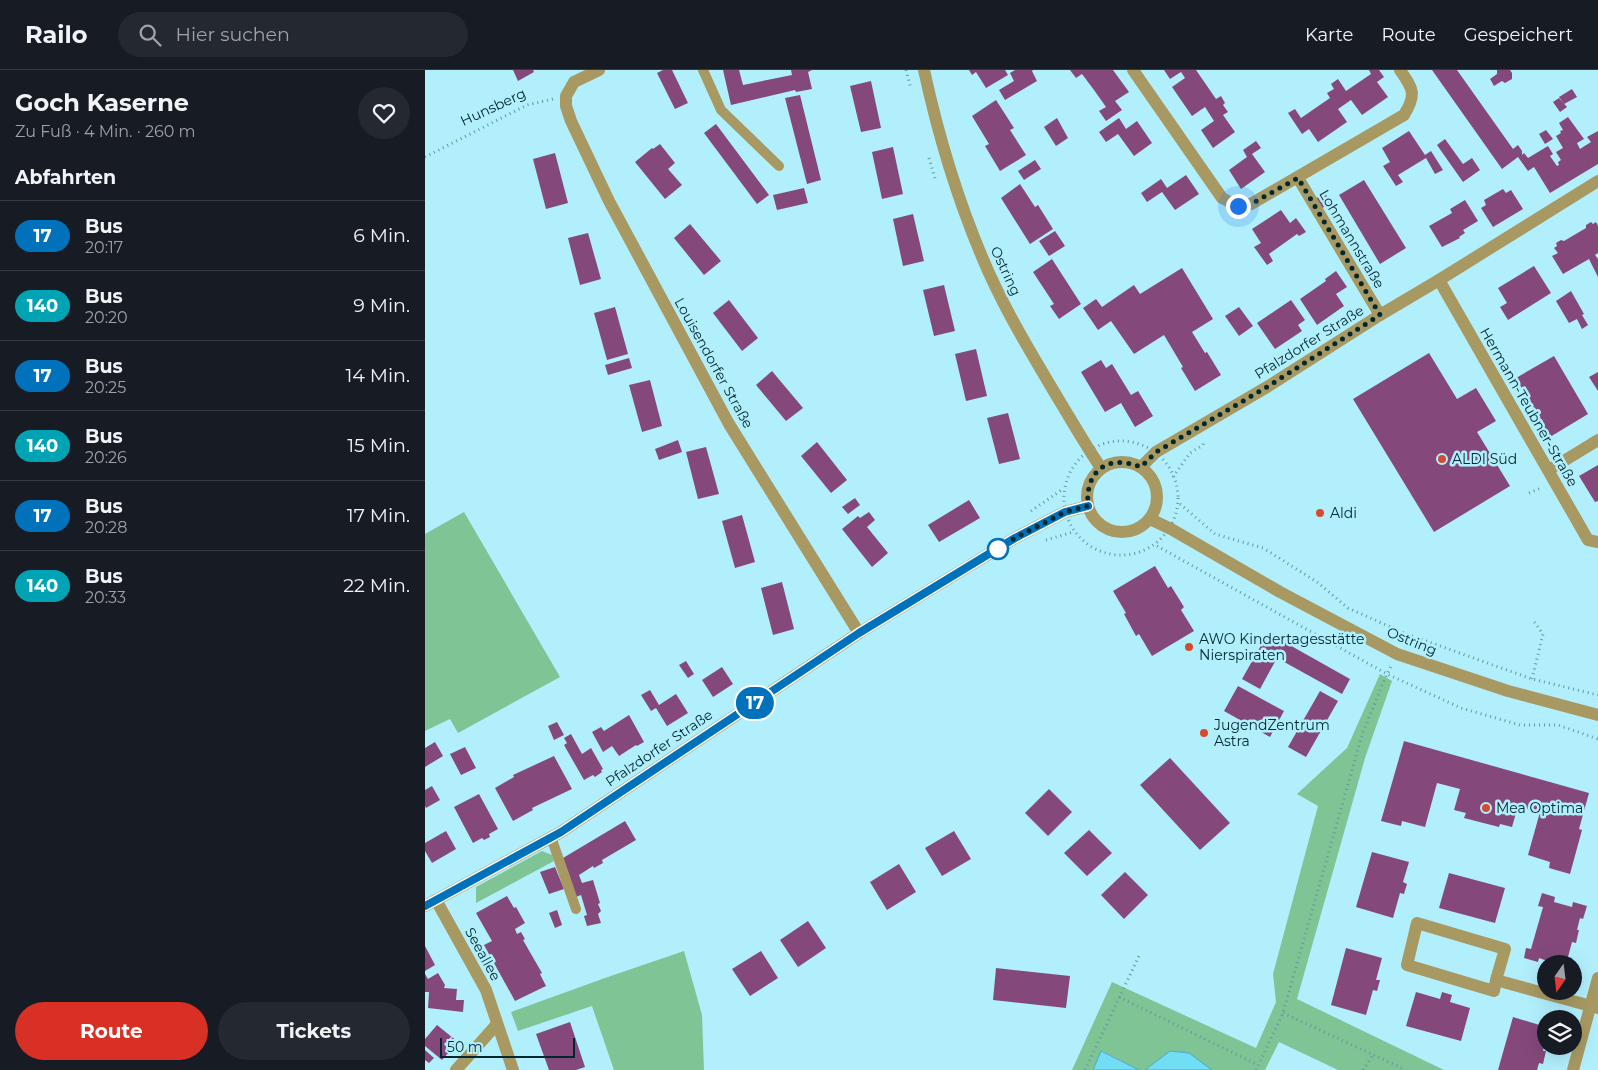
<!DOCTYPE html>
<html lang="de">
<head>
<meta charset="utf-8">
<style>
	body { margin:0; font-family:Montserrat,sans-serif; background:#242831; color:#f1f3f6; height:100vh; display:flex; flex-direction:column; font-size:19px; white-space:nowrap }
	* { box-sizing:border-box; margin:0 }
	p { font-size:16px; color:#9ea1a6 }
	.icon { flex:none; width:28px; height:28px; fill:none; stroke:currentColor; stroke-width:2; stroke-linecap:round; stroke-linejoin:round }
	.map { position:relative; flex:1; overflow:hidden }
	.details { display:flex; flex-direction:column; background:#171b24; width:425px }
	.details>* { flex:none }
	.badge { padding:0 10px; border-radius:16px; font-size:18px; line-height:32px }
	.needle { width:32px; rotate:194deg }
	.controls { position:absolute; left:1112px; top:885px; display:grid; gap:10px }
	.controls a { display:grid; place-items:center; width:45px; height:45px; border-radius:50%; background:#171b24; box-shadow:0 5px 20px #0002; font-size:25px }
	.scale { position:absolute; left:15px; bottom:12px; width:135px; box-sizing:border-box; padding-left:5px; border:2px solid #02282f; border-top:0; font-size:14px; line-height:18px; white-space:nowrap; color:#02282f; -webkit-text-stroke:4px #b2effd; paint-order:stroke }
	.you { position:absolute; width:25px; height:25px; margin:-12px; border:4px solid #fff; border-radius:50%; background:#1a73e8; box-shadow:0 0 0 8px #1a73e833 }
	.map>.badge { position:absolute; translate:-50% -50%; box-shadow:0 0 0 2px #fff }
	h2 { padding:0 15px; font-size:19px; line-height:45px }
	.round { display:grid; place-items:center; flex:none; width:52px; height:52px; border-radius:26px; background:#242831 }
	.head { display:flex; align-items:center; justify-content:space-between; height:85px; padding:0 15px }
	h1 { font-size:24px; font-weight:700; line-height:38px }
	.cta { display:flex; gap:10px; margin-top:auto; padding:10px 15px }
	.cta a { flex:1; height:58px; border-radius:30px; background:#d93025; color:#fff; font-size:20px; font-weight:700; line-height:58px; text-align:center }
	.cta a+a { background:#242831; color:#f1f3f6 }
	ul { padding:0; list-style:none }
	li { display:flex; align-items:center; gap:15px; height:70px; padding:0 15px; border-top:1px solid #363941 }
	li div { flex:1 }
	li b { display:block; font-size:19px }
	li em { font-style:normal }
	li .badge { min-width:55px; font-weight:700; text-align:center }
	header { display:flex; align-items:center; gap:30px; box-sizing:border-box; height:70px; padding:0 25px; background:#171b24; border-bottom:1px solid #363941 }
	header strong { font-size:24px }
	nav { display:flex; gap:28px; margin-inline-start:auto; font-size:18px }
	.search { width:350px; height:45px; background:#242831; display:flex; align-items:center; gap:12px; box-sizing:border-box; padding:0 18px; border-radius:28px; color:#9ea1a6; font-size:19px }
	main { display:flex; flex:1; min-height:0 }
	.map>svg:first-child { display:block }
	.green { fill:#7ec494 }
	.water { fill:#72def5; stroke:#50a7ba }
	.building { fill:#84497a }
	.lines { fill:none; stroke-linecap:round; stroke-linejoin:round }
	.path { stroke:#6497a2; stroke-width:3; stroke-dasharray:1 4; stroke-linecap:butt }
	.service { stroke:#a89963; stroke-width:10 }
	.minor { stroke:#a89963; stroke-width:12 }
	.tertiary { stroke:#a89963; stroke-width:12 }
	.line-casing { stroke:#fff; stroke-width:11 }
	.line { stroke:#0072bc; stroke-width:8 }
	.walk { stroke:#02282f; stroke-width:5; stroke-dasharray:0 9 }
	.poi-dot { fill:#d64b2e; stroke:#b2effd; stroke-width:2 }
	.stop-dot { fill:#fff; stroke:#0072bc; stroke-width:2.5 }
	.labels { text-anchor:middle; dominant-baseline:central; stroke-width:5; stroke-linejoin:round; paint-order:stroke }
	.street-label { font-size:14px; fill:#02282f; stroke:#b2effd }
	.poi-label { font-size:14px; fill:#02282f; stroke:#b2effd; text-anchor:start }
</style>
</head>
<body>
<header>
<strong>Railo</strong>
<div class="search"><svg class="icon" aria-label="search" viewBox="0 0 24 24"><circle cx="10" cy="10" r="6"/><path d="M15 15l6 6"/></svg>Hier suchen</div>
<nav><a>Karte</a><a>Route</a><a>Gespeichert</a></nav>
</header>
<main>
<section class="details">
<div class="head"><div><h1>Goch Kaserne</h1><p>Zu Fuß · 4 Min. · 260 m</p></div><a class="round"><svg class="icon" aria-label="heart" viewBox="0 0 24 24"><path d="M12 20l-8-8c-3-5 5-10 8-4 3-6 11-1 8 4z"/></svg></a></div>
<h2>Abfahrten</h2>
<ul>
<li><span class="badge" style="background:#0072bc;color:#fff">17</span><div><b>Bus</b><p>20:17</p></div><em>6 Min.</em></li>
<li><span class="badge" style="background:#00a3b4;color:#fff">140</span><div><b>Bus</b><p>20:20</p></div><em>9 Min.</em></li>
<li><span class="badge" style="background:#0072bc;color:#fff">17</span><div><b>Bus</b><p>20:25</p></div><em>14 Min.</em></li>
<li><span class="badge" style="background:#00a3b4;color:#fff">140</span><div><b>Bus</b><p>20:26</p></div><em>15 Min.</em></li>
<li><span class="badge" style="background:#0072bc;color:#fff">17</span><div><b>Bus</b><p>20:28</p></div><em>17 Min.</em></li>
<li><span class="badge" style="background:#00a3b4;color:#fff">140</span><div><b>Bus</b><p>20:33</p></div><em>22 Min.</em></li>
</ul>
<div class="cta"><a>Route</a><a>Tickets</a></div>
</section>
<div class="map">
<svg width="1173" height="1000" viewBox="0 0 1173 1000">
	<rect width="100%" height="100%" fill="#b2effd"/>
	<g class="green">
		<path d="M39,442L135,607L33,663L25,649L0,661V464Z"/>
		<path d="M955,604L967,611L940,688L872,929L1019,1000H913L854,972L840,1000H787L764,983L745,981L720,1000H714L677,981L668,1000H647L687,912L831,978L851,932L848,904L893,736L872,724L922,678Z"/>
		<path d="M117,781L127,785L129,791L51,833V817Z"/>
		<path d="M259,881L277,945L279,1000H189L167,936L93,961L86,942L180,908Z"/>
	</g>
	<g class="water">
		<path d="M676,981L714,1000H668Z"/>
		<path d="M745,981L764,983L787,1000H720Z"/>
	</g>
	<g class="building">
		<path d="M88,0H108L109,2L93,11Z"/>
		<path d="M238,0H247L263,33L250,39L232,3Z"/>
		<path d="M298,0H314L318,15L367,5L366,0H387L383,2L387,19L371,22L370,20L306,35Z"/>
		<path d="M544,0H580L583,5L561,18L551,2L547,5Z"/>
		<path d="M590,0H608L607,1L612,11L580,30L574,20L589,11L585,3Z"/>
		<path d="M645,0H688L704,22L690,31L697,40L681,51L674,41L681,37L669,20L657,4L651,8Z"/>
		<path d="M739,0H771L791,29L796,26L800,33L798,35L803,42L798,45L810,62L788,78L776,60L789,51L780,37L767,46L747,17L760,8L756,2L745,9Z"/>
		<path d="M944,0H954L959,7L952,12L963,27L937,45L926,30L913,39L922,52L893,72L884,59L877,64L863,43L870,39L876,48L905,28L902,23L909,19L906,14L913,9L921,21L946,4Z"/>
		<path d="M1007,0H1032L1088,79L1093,75L1097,81V85L1099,83L1103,88L1123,76L1128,84L1125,86L1132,96L1134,95L1133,92L1136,90L1131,82L1138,78L1131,66L1136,63L1135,61L1138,60L1134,53L1143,47L1159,69L1152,73L1155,79L1166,72L1162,67L1173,61V94L1125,123L1109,97L1103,101L1093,87L1077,99Z"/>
		<path d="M1072,0H1085L1087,3V9L1080,13L1077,11L1069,16L1065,9L1072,4Z"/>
		<path d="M446,11L456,58L436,62L425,16Z"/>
		<path d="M1147,19L1152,27L1139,34L1134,27Z"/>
		<path d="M375,25L396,110L382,114L360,28Z"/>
		<path d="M1134,28L1142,37L1135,42L1128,32Z"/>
		<path d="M571,30L589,58L585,60L601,85L575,101L560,76L564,74L547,46Z"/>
		<path d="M632,48L643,68L631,76L619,57Z"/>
		<path d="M694,48L701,59L712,51L727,73L709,86L693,64L681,72L674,62Z"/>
		<path d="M291,54L344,125L332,134L279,63Z"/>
		<path d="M1121,60L1128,69L1120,74L1114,64Z"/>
		<path d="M984,61L1000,85L1006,81L1018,100L1010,104L1001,88L973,105L978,112L971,116L958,96L965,92L957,78Z"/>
		<path d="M1020,69L1038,94L1047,88L1055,100L1038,112L1012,75Z"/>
		<path d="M831,71L836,78L827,84L840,102L816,119L804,100L822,87L818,80Z"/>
		<path d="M235,74L250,93L243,99L257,115L240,129L210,92L227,78L228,79Z"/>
		<path d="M468,77L478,124L457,129L447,82Z"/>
		<path d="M130,83L143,133L121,139L108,89Z"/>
		<path d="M610,90L616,99L599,110L593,101Z"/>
		<path d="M761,105L774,124L750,140L737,122L722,132L716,123L736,109L742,118Z"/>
		<path d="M939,110L981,178L955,194L914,125Z"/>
		<path d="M595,114L610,137L613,135L628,159L605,174L576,128Z"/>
		<path d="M379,118L383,133L352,140L348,125Z"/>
		<path d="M1078,119L1081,123L1086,120L1098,139L1068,157L1056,138L1061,135L1059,130Z"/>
		<path d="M900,123L906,132L896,139L890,129Z"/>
		<path d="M1040,130L1053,151L1038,160L1040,163L1034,167L1035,168L1017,177L1004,156L1027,143L1025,139Z"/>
		<path d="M856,140L865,153L871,148L881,162L874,166L872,164L844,184L848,191L842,195L829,177L836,173L827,159Z"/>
		<path d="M488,144L499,191L478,196L468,149Z"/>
		<path d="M1166,152L1168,154L1171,152L1173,156V183L1170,185L1173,189V207L1164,189L1138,204L1127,186L1133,183L1129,178L1132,176L1131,173L1136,170L1139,171L1161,158V155Z"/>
		<path d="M265,154L296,191L279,205L249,168Z"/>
		<path d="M630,161L640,176L624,186L614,171Z"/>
		<path d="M163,163L176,209L155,215L143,168Z"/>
		<path d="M627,189L656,234L634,249L625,236L629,234L608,202Z"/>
		<path d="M1109,196L1126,223L1083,250L1075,237L1082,233L1073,218Z"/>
		<path d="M757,198L788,249L767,262L780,283L782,282L796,305L770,321L756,298L758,297L739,265L709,284L686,251L673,260L658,238L671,229L677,237L709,215L715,224Z"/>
		<path d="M911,201L922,217L911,224L919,236L892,255L875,229L901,211L900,209Z"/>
		<path d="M519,215L530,261L509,266L498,220Z"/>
		<path d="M1146,221L1159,244L1157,245L1163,255L1157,259L1152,249L1144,253L1131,231Z"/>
		<path d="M304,230L333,268L317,281L288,243Z"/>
		<path d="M866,230L880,250L873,255L877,261L850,279L832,253Z"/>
		<path d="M190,237L203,284L182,290L169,243Z"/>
		<path d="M814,237L828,256L814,266L800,246Z"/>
		<path d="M551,279L562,326L541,331L530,284Z"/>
		<path d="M1004,283L1032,329L1051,318L1071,351L1052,362L1085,416L1009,462L928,329Z"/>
		<path d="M1129,286L1163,344L1125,367L1091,308Z"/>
		<path d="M204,288L207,298L183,305L180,295Z"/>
		<path d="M676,290L681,298L687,294L706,325L713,321L728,346L710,357L696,333L680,342L656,302Z"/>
		<path d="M347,301L378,338L361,351L331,315Z"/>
		<path d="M1173,302V321L1164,307Z"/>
		<path d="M225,310L237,356L217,362L204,315Z"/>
		<path d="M583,343L595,389L574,394L562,348Z"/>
		<path d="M253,370L257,382L234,390L230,379Z"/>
		<path d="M392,372L422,410L406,423L376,386Z"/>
		<path d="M281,377L294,424L273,429L261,382Z"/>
		<path d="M1173,395V431L1170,432L1154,406Z"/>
		<path d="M430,428L435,435L423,444L417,437Z"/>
		<path d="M544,430L555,448L514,472L503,455Z"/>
		<path d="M444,442L450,450L442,457L463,483L447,497L417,459L433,446L435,448Z"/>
		<path d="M317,445L330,492L310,498L297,451Z"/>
		<path d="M730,496L743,518L746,516L759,537L756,540L769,561L727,586L714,564L711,566L699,544L701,543L688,521Z"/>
		<path d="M357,512L369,559L348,565L336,518Z"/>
		<path d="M843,563L925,609L917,624L852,588L835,619L817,609Z"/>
		<path d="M261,591L269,604L263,608L254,595Z"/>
		<path d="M297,597L308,614L288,627L277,610Z"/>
		<path d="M813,616L859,641L845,667L799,641Z"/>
		<path d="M225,620L234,635L251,624L263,643L242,656L231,638L226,641L216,625Z"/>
		<path d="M895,621L913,631L881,687L863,677Z"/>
		<path d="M204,645L219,672L212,676L211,675L194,686L187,676L178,682L167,662L176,657L179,661Z"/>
		<path d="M132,652L139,665L129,670L123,656Z"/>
		<path d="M146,664L157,684L166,678L178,699L176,700L177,702L170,707L168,705L159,710L139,675L142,673L139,668Z"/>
		<path d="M979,671L1164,723L1154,759L1157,760L1145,804L1124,798L1125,792L1103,785L1115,742L1093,736L1087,757L1075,754L1074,757L1039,748L1041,743L1029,740L1035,719L1012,713L1000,757L977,751L976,756L956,751Z"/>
		<path d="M10,672L18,686L0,697V678Z"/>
		<path d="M40,677L51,698L36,705L25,684Z"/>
		<path d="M129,686L147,719L107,738L108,740L88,751L70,718L89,707L88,705Z"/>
		<path d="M745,688L805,753L775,780L715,715Z"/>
		<path d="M7,716L15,730L1,738L0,736V720Z"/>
		<path d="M624,719L647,742L623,766L600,743Z"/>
		<path d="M54,724L73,759L64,764L65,767L59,770L57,768L48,773L29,737Z"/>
		<path d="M200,751L211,770L177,790L178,793L169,798L168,796L154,805L157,813L168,810L175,833L173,834L176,841L173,844L176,853L162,856L159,846L162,845L156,825L151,827L138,788Z"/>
		<path d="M664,760L687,783L662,806L639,783Z"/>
		<path d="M21,761L31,779L7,793L0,781V773Z"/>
		<path d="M529,761L546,789L517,806L500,778Z"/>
		<path d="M947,782L984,792L978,812L982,814L979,824L975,823L968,848L931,837Z"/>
		<path d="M474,794L491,822L462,840L445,812Z"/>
		<path d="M130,797L139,819L124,824L115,802Z"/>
		<path d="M700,802L723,825L699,849L676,825Z"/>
		<path d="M1024,803L1080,818L1070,853L1014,838Z"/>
		<path d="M1117,823L1130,827L1129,832L1147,837L1148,832L1162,836L1158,849L1155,848L1152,860H1154L1151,873L1147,872L1143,887L1147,888L1145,894H1131L1114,888L1113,892L1099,888L1101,878L1106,879L1118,837L1113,836Z"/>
		<path d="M82,826L89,838L91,837L100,853L90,859L92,864L96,862L100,869L98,870L117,903L115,904L121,916L90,931L59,875L67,871L51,843Z"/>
		<path d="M132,840L137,855L130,858L124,843Z"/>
		<path d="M383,851L401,878L373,897L355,870Z"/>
		<path d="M0,876L10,895L0,901Z"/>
		<path d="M921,878L957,888L951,910H955L952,921L948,920L941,945L906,935Z"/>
		<path d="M336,881L353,908L325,926L307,899Z"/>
		<path d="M571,898L645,906L641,938L568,930Z"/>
		<path d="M13,903L20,915L19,918L32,919L31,930H39L38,942L3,938L4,922H0V904L3,909Z"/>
		<path d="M991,922L1015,929L1017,922L1027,925L1025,932L1045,938L1036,971L981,956Z"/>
		<path d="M1088,947L1121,957V967L1118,981H1121L1118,994L1114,993L1112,1000H1073Z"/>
		<path d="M145,952L160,997L151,1000H124L111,964Z"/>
		<path d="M12,955L33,972L17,990L0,976V969Z"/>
		<path d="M0,980L9,988L4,993L0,990Z"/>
	</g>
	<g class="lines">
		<g class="path">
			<path d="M481,0L486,19"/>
			<path d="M0,87L102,35L128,29"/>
			<path d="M504,88L510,108"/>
			<circle cx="696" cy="428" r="57"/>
			<path d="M748,407L765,383L778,375L779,372"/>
			<path d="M1104,423L1116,418"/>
			<path d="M755,434L790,464L838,478L892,512L923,538L979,563L1107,609L1173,625"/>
			<path d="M606,441L638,419"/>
			<path d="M621,470L648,462"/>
			<path d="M732,476L962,604L1036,638L1095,655H1133L1173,669"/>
			<path d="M1107,609L1118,564L1108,550"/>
			<path d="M694,927L833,995"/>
			<path d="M858,943L981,1000"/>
			<path d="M660,1000L714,886"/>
			<path d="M831,1000L858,943L937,665L957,615L966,596"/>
			<path d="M938,1000L948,985"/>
		</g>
		<g class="service">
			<path d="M278,0L296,40L354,96"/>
			<path d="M126,767L151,839"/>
		</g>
		<g class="minor">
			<path d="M174,0L149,12L141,26V36L146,51L184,131L304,354L434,563"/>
			<path d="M708,0L797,128L813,136L826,134L979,45C992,24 988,19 975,0"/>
			<path d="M873,108L955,245"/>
			<path d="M1014,210L1163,470L1173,472"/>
			<path d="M716,397L731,382L842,317L955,245L1014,210L1173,111"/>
			<path d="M1124,400L1173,370"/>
			<path d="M725,449L746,459L855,522L972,584L1083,621L1173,645"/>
			<path d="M11,830L61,920L88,1000"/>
			<path d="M1071,910L1080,879L992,853L982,895L1069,921L1071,910L1173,938"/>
			<path d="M31,1000L72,954"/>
			<path d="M1148,1000L1173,908"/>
		</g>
		<g class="tertiary">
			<path d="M499,0C514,69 535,138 564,203C584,247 609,288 634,330C648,353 661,376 676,398"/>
			<circle cx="697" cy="427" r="35"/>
			<path d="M0,836L136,762L434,563L590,468L640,442L663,436"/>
		</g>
	</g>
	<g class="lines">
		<defs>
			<path id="line" d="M0,836L136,762L434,563L590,468L640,442L663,436"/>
		</defs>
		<use href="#line" class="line-casing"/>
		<use href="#line" class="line"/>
		<path class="walk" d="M573,479L569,481L590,468L640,442L663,436C660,400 683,384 716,397L731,382L842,317L955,245L873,108L826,134L813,136"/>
	</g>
	<g class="poi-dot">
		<circle cx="1017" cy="389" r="5"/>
		<circle cx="895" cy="443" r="5"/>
		<circle cx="764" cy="577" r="5"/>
		<circle cx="779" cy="663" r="5"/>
		<circle cx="1061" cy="738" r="5"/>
	</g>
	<circle class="stop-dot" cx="573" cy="479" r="10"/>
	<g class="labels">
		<g class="street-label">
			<text transform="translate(68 37) rotate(-25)">Hunsberg</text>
			<text transform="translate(927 169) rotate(59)">Lohmannstraße</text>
			<text transform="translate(581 201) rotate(65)">Ostring</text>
			<text transform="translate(884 272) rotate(-32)">Pfalzdorfer Straße</text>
			<text transform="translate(289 293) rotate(61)">Louisendorfer Straße</text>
			<text transform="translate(1104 337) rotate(60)">Hermann-Teubner-Straße</text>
			<text transform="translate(987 571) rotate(22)">Ostring</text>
			<text transform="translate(234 678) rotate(-34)">Pfalzdorfer Straße</text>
			<text transform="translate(58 884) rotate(61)">Seeallee</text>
		</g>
		<g class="poi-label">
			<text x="1027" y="389">ALDI Süd</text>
			<text x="905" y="443">Aldi</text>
			<text x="774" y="569">AWO Kindertagesstätte<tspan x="774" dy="16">Nierspiraten</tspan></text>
			<text x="789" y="655">JugendZentrum<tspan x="789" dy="16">Astra</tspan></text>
			<text x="1071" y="738">Mea Optima</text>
		</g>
	</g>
</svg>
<div class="controls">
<a><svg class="needle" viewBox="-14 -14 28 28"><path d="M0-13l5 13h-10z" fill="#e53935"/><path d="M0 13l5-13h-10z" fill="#9ea1a6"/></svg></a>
<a><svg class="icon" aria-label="layers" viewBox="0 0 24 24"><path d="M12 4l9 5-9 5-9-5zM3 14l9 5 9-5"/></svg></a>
</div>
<div class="scale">50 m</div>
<div class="you" style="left:813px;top:136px"></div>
<b class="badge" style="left:330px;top:633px;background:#0072bc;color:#fff">17</b>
</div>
</main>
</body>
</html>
